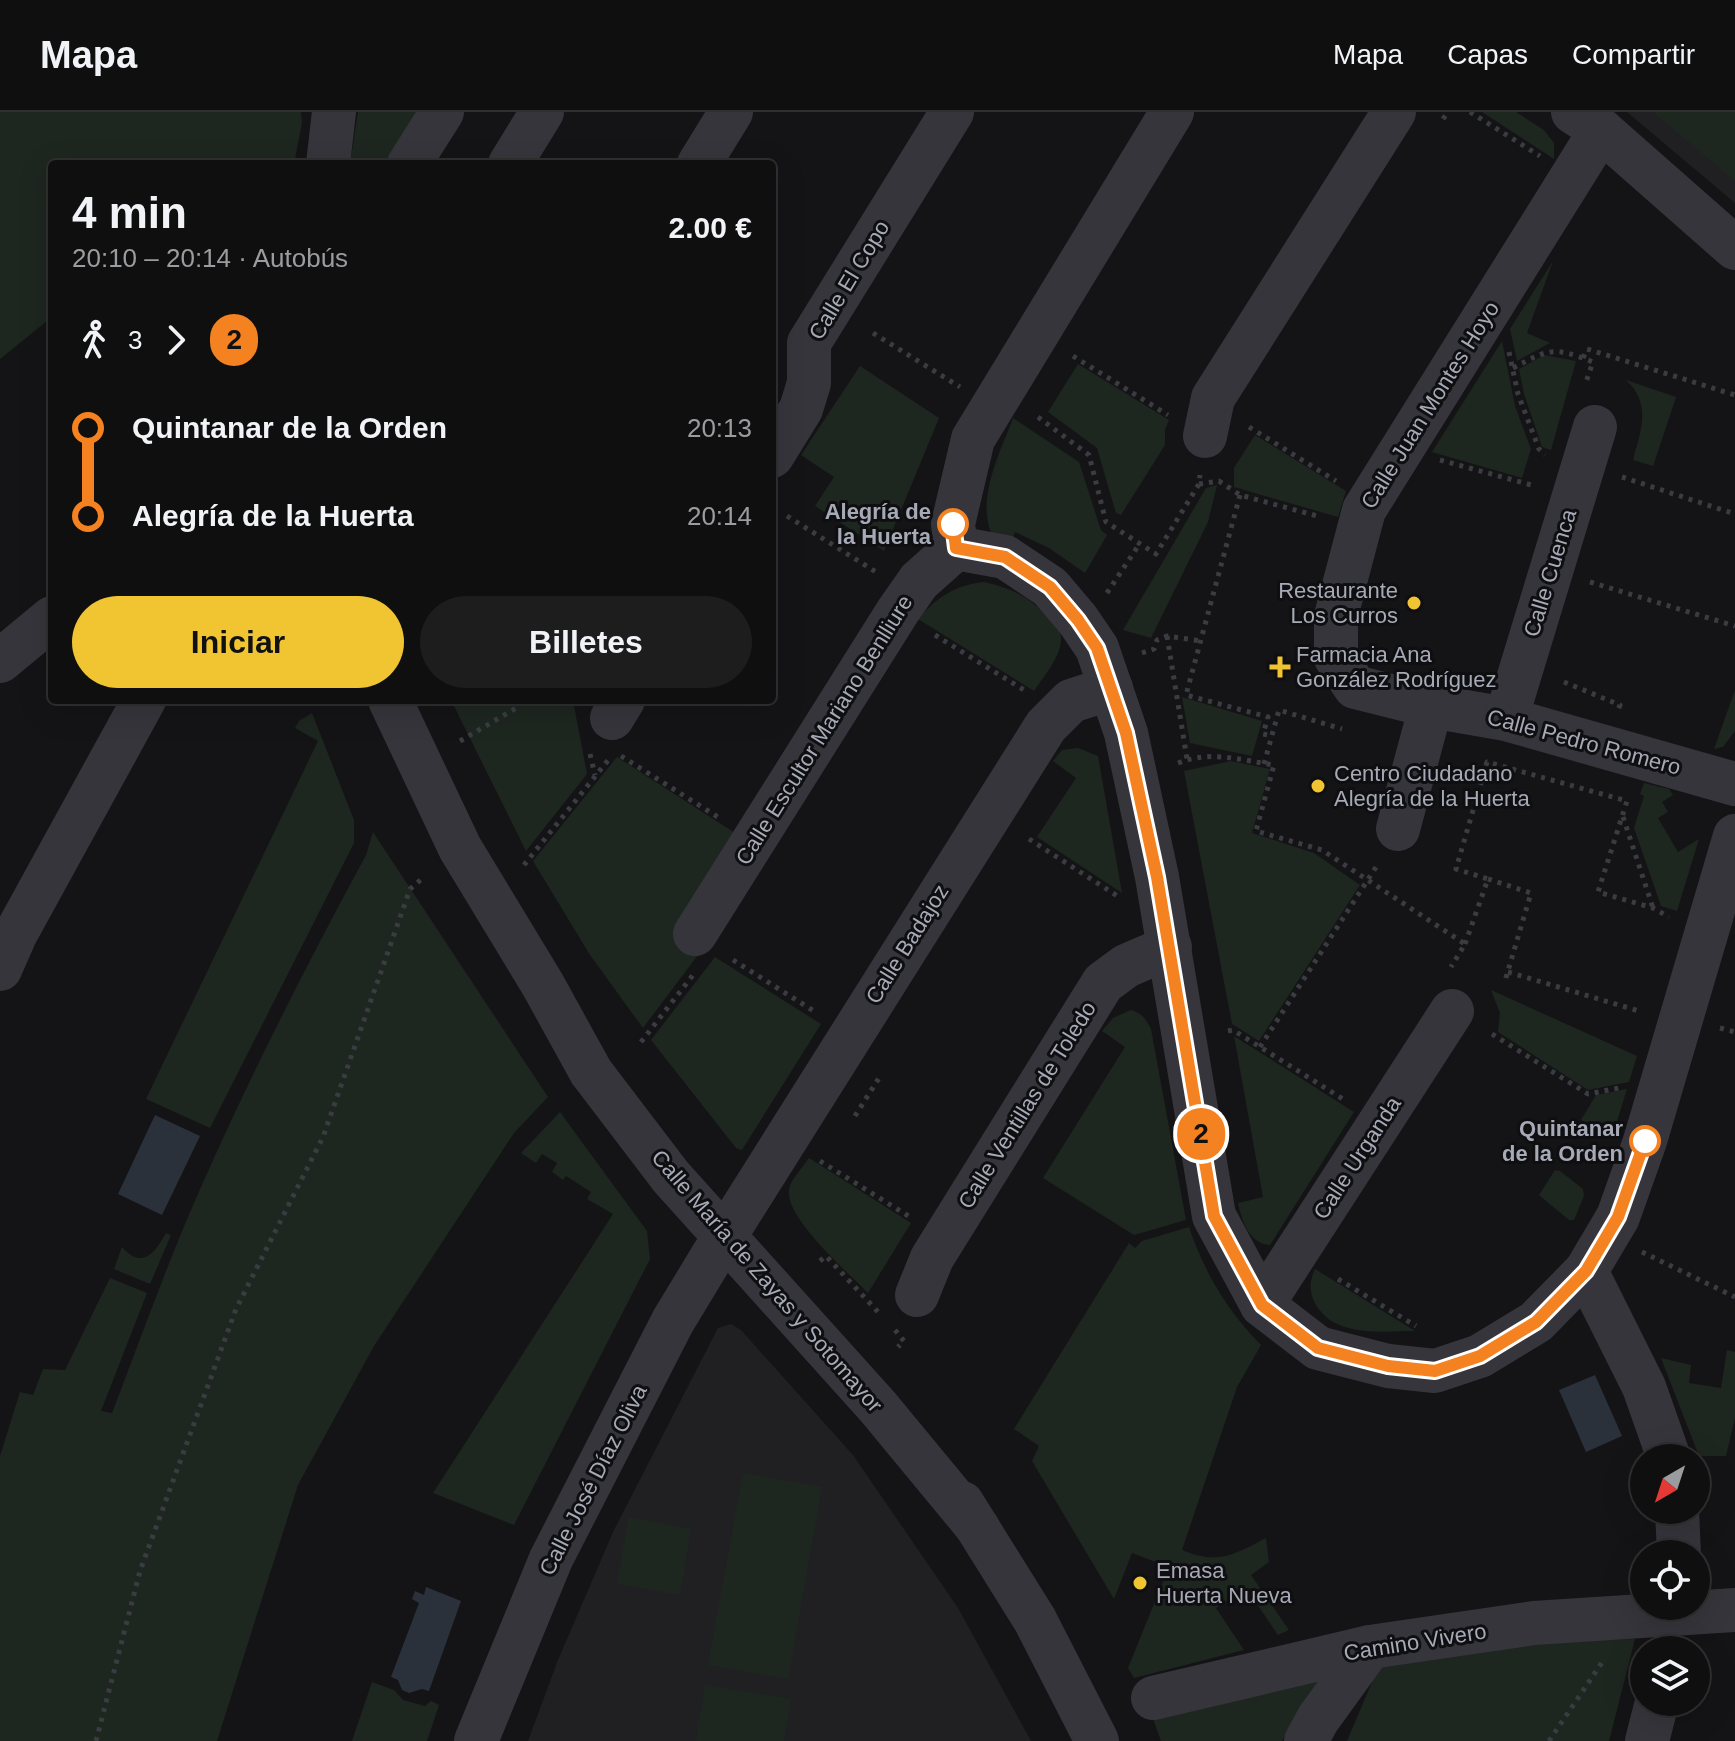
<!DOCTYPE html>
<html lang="es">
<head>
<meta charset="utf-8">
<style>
	body { margin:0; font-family:Arial,sans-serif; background:#1d1d1e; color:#f1f3f6; height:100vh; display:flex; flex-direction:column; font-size:30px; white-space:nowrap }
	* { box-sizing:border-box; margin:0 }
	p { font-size:26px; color:#9b9c9f }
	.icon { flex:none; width:44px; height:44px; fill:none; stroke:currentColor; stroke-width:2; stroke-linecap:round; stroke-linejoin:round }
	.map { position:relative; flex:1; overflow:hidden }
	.sheet { position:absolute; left:48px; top:48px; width:728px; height:544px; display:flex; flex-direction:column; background:#0f0f10; border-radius:8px; box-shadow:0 8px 32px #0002,0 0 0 2px #2f2f30 }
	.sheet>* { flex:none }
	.badge { padding:0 16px; border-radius:26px; font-size:28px; line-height:52px }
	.needle { width:52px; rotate:219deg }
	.tools { position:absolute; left:1630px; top:1332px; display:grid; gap:16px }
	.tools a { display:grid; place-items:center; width:80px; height:80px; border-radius:50%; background:#0f0f10; box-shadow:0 8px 32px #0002,0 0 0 2px #2f2f30; font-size:40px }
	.map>.badge { position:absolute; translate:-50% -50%; box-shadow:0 0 0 4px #fff }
	.legs { display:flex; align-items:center; gap:12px; height:88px; padding:0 24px; font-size:26px }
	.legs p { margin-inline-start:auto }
	.summary { display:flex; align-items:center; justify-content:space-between; height:136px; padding:0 24px }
	h1 { font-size:44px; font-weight:700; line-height:60px }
	.primary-button { display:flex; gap:16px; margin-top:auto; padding:16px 24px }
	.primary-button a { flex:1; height:92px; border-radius:48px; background:#f1c531; color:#111; font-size:32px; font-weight:700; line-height:92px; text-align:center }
	.primary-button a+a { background:#1d1d1e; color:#f1f3f6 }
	ul { padding:0 24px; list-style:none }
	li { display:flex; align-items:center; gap:28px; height:88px; font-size:30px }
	li i { display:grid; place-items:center; width:12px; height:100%; margin:0 10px; background:currentColor }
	li i::after { content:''; width:20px; height:20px; margin:-10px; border:6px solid; border-radius:50%; background:#0f0f10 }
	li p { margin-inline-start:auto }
	li:first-child i { background:linear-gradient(#0000 50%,currentColor 0) }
	li:last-child i { background:linear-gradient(currentColor 50%,#0000 0) }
	header { display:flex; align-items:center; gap:48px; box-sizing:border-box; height:112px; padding:0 40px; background:#0f0f10; border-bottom:2px solid #2f2f30 }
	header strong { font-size:38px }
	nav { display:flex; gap:44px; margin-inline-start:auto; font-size:28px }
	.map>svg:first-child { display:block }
	.built { fill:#202023 }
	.green { fill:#1e2620 }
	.water { fill:#2a313a }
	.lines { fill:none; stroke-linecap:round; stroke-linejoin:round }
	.path { stroke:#3b3c42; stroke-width:5; stroke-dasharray:4 6; stroke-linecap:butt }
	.minor { stroke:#35353b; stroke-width:44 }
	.line-1-casing { stroke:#fff; stroke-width:18 }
	.line-1 { stroke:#f58220; stroke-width:12 }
	.stop-1-dot { fill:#fff; stroke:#f58220; stroke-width:4 }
	.poi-dot { fill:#f1c531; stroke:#0f0f11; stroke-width:3 }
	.labels { text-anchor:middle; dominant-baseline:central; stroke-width:6; stroke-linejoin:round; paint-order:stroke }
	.street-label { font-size:22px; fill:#a6a9b6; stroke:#0f0f11 }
	.stop-label { font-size:22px; font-weight:bold; fill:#a6a9b6; stroke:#0f0f11; text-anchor:end }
	.poi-label { font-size:22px; fill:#a6a9b6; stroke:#0f0f11; text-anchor:start }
</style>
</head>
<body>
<header>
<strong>Mapa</strong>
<nav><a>Mapa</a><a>Capas</a><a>Compartir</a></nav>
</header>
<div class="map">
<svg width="1735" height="1629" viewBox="0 0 1735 1629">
	<rect width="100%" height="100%" fill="#141416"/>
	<g class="built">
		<path d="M1627,0H1735V91Z"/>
		<path d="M731,1212L741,1218L853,1343L958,1496L1031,1629H528L558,1548L613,1420L718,1216Z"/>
	</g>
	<g class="green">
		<path d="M0,0H301L302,11L294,52H52V205L0,247Z"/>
		<path d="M358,0H423L389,52H350Z"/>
		<path d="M1482,0H1516L1544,18L1554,31V47Z"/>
		<path d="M1653,0H1735V69Z"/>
		<path d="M1553,149L1527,221L1550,231L1517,249L1510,217Z"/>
		<path d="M1502,229L1515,294L1531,337L1522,366L1432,340Z"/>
		<path d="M1544,243L1576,249L1551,338L1542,335L1524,282L1519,257Z"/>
		<path d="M1078,252L1169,308L1165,318V333L1121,403L1116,401L1097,336L1048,300Z"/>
		<path d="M860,254L939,306L884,439L815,394L834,365L801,343Z"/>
		<path d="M1626,268L1676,285L1653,354L1633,348C1641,318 1652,292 1626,268Z"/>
		<path d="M1013,306L1079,350L1101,418L1107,423L1085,461L1049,436L1015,420L1013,426L991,421C977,384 1000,341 1013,306Z"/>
		<path d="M1255,323L1346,379L1338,405L1234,375V356Z"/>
		<path d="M1217,373L1208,410L1151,526L1123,518L1206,376Z"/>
		<path d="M984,470C1012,476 1031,486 1050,507C1056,514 1062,518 1061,528C1060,546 1044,564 1034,579L918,507C937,485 955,473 984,470Z"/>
		<path d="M1735,578V619L1723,635L1714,637Z"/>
		<path d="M1182,585L1262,609L1252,644L1190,631Z"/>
		<path d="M451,588H573L587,662L526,739Z"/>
		<path d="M312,601L354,708V731L210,1016L146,987L318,629L295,616L299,609Z"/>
		<path d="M1078,636L1098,644L1122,781L1037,725L1076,666L1053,649L1062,638Z"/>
		<path d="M617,645L735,721L704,835L643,916L590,843L533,749Z"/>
		<path d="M1231,649L1270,657L1252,721L1314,741L1360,773L1259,929L1232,912L1184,659Z"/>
		<path d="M1644,671L1669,677L1673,683L1662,690L1668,700L1658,706L1678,740L1699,727L1677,799L1661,794L1634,716L1644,684L1640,682Z"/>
		<path d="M373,720L548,985L514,1021L374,1234L298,1373L217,1629H0V1344L20,1280L33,1283L43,1257L65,1258L110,1166L147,1181L101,1299L112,1301C141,1226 168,1149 201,1075C251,962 307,852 366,743Z"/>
		<path d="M715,845L821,912L742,1038L736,1036L651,928Z"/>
		<path d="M1491,878L1637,944L1629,970L1588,978L1498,920L1500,901Z"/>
		<path d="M1131,898C1142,901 1146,907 1151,917L1186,1108L1134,1123L1043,1066L1125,935L1102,919L1113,906Z"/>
		<path d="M1234,924L1354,1000L1270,1133C1249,1132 1242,1109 1238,1091L1263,1085Z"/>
		<path d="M1627,977L1614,1019C1604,1028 1591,1014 1581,1008L1596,983Z"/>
		<path d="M560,1000L647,1119L650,1147L514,1413L433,1381L613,1102L587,1087L591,1080L566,1064L563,1068L552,1060L557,1051L542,1042L536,1051L521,1041Z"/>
		<path d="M809,1046L911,1111L868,1181C848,1160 785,1106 789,1078C790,1068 803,1055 809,1046Z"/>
		<path d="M1555,1058L1560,1059L1583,1077L1584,1084L1574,1108H1569L1539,1083Z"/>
		<path d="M1189,1115C1205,1162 1227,1198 1261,1233L1237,1275L1182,1438C1217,1453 1234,1443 1266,1426L1269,1450L1251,1463L1289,1518L1278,1523L1246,1476L1216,1496L1244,1538L1134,1566L1128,1556L1169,1455L1132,1441L1114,1487L1032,1349L1039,1334L1014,1317L1129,1131L1135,1136L1142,1129Z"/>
		<path d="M166,1121L171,1123L150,1172L114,1157L122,1135C142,1158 155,1141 166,1121Z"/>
		<path d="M1315,1157L1415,1219C1382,1219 1336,1226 1316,1193C1309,1181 1309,1170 1315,1157Z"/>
		<path d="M1727,1238L1735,1240V1306L1726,1344H1699L1661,1246L1691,1253L1689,1271L1721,1276Z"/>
		<path d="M743,1361L822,1375L788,1567L708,1553Z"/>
		<path d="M629,1405L691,1417L680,1483L617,1472Z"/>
		<path d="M1635,1527L1609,1629H1347L1380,1551L1540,1529Z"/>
		<path d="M1322,1566L1282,1629H1161L1152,1604Z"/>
		<path d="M372,1570L394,1578L403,1588L425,1594L431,1589L439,1593L427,1629H352Z"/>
		<path d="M705,1573L791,1587L784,1629H696Z"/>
	</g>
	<g class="water">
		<path d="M155,1003L200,1024L162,1103L118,1082Z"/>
		<path d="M1595,1263L1622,1324L1586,1340L1559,1278Z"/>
		<path d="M426,1475L461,1489L429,1579L422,1577L409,1581L402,1578L398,1568L391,1565L419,1491L412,1487L415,1479L424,1483Z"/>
	</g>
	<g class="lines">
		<g class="path">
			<path d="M1470,0L1540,44"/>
			<path d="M1443,7L1448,0"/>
			<path d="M873,221L960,275"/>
			<path d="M1509,240L1518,282L1539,337L1545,343"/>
			<path d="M1073,244L1168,303"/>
			<path d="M1583,246L1587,237L1735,283"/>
			<path d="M1513,256C1549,237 1553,234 1593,250L1585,273"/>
			<path d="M1038,305L1089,343L1106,410L1156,442L1199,372L1200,363"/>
			<path d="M1249,315L1336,369"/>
			<path d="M1440,348L1535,374"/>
			<path d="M1622,365L1735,402"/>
			<path d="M1199,372L1219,369L1240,383L1321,405"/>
			<path d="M1240,383L1186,583L1268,605L1263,622L1272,624"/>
			<path d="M787,404L876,460"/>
			<path d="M1590,470L1735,514"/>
			<path d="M1107,481L1140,431"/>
			<path d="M935,523L1024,578"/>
			<path d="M1167,524L1187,647"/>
			<path d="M1142,541L1154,537L1157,528L1167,524L1201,529"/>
			<path d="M1564,570L1620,593L1618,598"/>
			<path d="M460,629L518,595L515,588"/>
			<path d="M590,642L595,663"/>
			<path d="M621,644L721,707"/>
			<path d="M1178,651C1211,638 1240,648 1274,653L1256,719L1322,738L1465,832L1451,855"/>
			<path d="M1264,652L1279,598L1342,617"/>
			<path d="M1623,705L1653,796"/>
			<path d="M1029,727L1119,785"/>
			<path d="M524,753L609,647"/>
			<path d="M1488,767L1531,781L1505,869"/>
			<path d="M1465,832L1488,767L1456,757L1487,650L1627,689L1598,780L1653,796L1669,805"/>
			<path d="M733,848L817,901"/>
			<path d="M1508,860L1639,899"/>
			<path d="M1720,916L1735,920"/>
			<path d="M1228,919L1233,918L1346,989"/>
			<path d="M1492,922L1588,982L1619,976"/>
			<path d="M641,930L693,863"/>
			<path d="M1260,935L1378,752"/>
			<path d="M855,1004L879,966"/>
			<path d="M820,1049L910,1105"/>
			<path d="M1642,1140L1735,1185"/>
			<path d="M820,1149L826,1144L880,1202"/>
			<path d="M1338,1167L1416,1214"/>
			<path d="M895,1218L904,1229L898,1235"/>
			<path d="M96,1629L140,1459L236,1197L323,1025L410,777L423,766"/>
			<path d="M1549,1629L1603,1549"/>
		</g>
		<g class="minor">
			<path d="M1573,0L1601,18L1735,136"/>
			<path d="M1601,18L1364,398L1336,504V546L1355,575L1431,594L1506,607L1735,672"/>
			<path d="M328,52L334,0"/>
			<path d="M409,52L442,0"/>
			<path d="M510,52L542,0"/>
			<path d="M699,52L731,0"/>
			<path d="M1205,324L1213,286L1394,0"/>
			<path d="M772,344L801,297L809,271V231L952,0"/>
			<path d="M956,436L1005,445L1050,475L1078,508L1097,536L1126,621L1157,765L1214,1104L1262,1193L1318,1236L1388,1254L1435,1259L1480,1244L1536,1210L1586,1159L1618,1105L1645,1029L1735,724"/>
			<path d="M956,436L953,412L973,327L1172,0"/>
			<path d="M0,549L52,506"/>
			<path d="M390,588L460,736L543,873L591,960L671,1065L878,1295L978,1416"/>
			<path d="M612,606L623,588"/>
			<path d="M1506,607L1595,315"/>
			<path d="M1398,717L1431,594"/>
			<path d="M695,822L898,499L919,469L956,436"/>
			<path d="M0,857L15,823L144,588"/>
			<path d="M1586,1159L1644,1275L1669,1346"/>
			<path d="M917,1183L932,1146L1103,871L1126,854L1170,835"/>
			<path d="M1262,1193L1452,899"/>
			<path d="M962,1391L1035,1508L1097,1629"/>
			<path d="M1677,1398L1679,1442"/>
			<path d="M1153,1586L1370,1535L1534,1511L1735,1498"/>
			<path d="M476,1629L551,1447L673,1209L713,1143L1046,614L1071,589L1111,576"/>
			<path d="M1306,1629L1318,1607L1370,1535"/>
			<path d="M1647,1629L1657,1590"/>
		</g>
	</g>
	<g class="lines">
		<defs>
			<path id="line-1" d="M953,412L956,436L1005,445L1050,475L1078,508L1097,536L1126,621L1157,765L1214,1104L1262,1193L1318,1236L1388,1254L1435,1259L1480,1244L1536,1210L1586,1159L1618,1105L1645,1029"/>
		</defs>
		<use href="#line-1" class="line-1-casing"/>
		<use href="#line-1" class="line-1"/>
	</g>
	<g class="stop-1-dot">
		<circle cx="953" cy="412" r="14"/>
		<circle cx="1645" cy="1029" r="14"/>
	</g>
	<g class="poi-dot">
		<circle cx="1414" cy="491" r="8"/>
		<path d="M1276 543h8v8h8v8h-8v8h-8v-8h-8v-8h8z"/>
		<circle cx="1318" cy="674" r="8"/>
		<circle cx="1140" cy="1471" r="8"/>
	</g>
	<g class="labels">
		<g class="street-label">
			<text transform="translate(849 168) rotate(-59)">Calle El Copo</text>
			<text transform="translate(1430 293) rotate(-58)">Calle Juan Montes Hoyo</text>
			<text transform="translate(1550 461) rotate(-73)">Calle Cuenca</text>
			<text transform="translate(824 618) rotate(-58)">Calle Escultor Mariano Benlliure</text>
			<text transform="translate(1584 630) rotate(15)">Calle Pedro Romero</text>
			<text transform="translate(907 832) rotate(-58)">Calle Badajoz</text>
			<text transform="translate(1027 993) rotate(-58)">Calle Ventillas de Toledo</text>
			<text transform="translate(1357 1046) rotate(-57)">Calle Urganda</text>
			<text transform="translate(767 1169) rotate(49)">Calle María de Zayas y Sotomayor</text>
			<text transform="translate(593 1368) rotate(-63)">Calle José Díaz Oliva</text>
			<text transform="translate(1415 1530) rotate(-9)">Camino Vivero</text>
		</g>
		<g class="stop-label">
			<text x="931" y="399">Alegría de<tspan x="931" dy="25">la Huerta</tspan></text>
			<text x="1623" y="1016">Quintanar<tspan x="1623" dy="25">de la Orden</tspan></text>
		</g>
		<g class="poi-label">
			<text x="1398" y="478" text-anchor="end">Restaurante<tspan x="1398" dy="25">Los Curros</tspan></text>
			<text x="1296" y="542">Farmacia Ana<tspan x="1296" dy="25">González Rodríguez</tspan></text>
			<text x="1334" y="661">Centro Ciudadano<tspan x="1334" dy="25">Alegría de la Huerta</tspan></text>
			<text x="1156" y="1458">Emasa<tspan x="1156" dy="25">Huerta Nueva</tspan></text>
		</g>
	</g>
</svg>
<div class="tools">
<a><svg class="needle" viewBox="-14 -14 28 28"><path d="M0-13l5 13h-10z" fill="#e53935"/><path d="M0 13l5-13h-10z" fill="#9b9c9f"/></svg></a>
<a><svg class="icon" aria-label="locate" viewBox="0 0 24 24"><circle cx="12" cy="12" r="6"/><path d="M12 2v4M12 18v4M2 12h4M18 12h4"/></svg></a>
<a><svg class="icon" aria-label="layers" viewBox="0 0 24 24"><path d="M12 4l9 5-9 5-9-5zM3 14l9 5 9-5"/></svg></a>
</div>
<b class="badge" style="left:1201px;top:1022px;background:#f58220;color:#111">2</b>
<section class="sheet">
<div class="summary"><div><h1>4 min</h1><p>20:10 – 20:14 · Autobús</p></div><b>2.00 €</b></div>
<div class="legs"><svg class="icon" aria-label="walk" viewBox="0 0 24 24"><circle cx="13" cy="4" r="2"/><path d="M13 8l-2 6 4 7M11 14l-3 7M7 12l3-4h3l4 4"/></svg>3<svg class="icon" aria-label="forward" viewBox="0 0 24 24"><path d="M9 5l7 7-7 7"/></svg><b class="badge" style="background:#f58220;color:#111">2</b></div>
<ul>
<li><i style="color:#f58220"></i><b>Quintanar de la Orden</b><p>20:13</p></li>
<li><i style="color:#f58220"></i><b>Alegría de la Huerta</b><p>20:14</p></li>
</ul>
<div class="primary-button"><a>Iniciar</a><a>Billetes</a></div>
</section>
</div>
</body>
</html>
